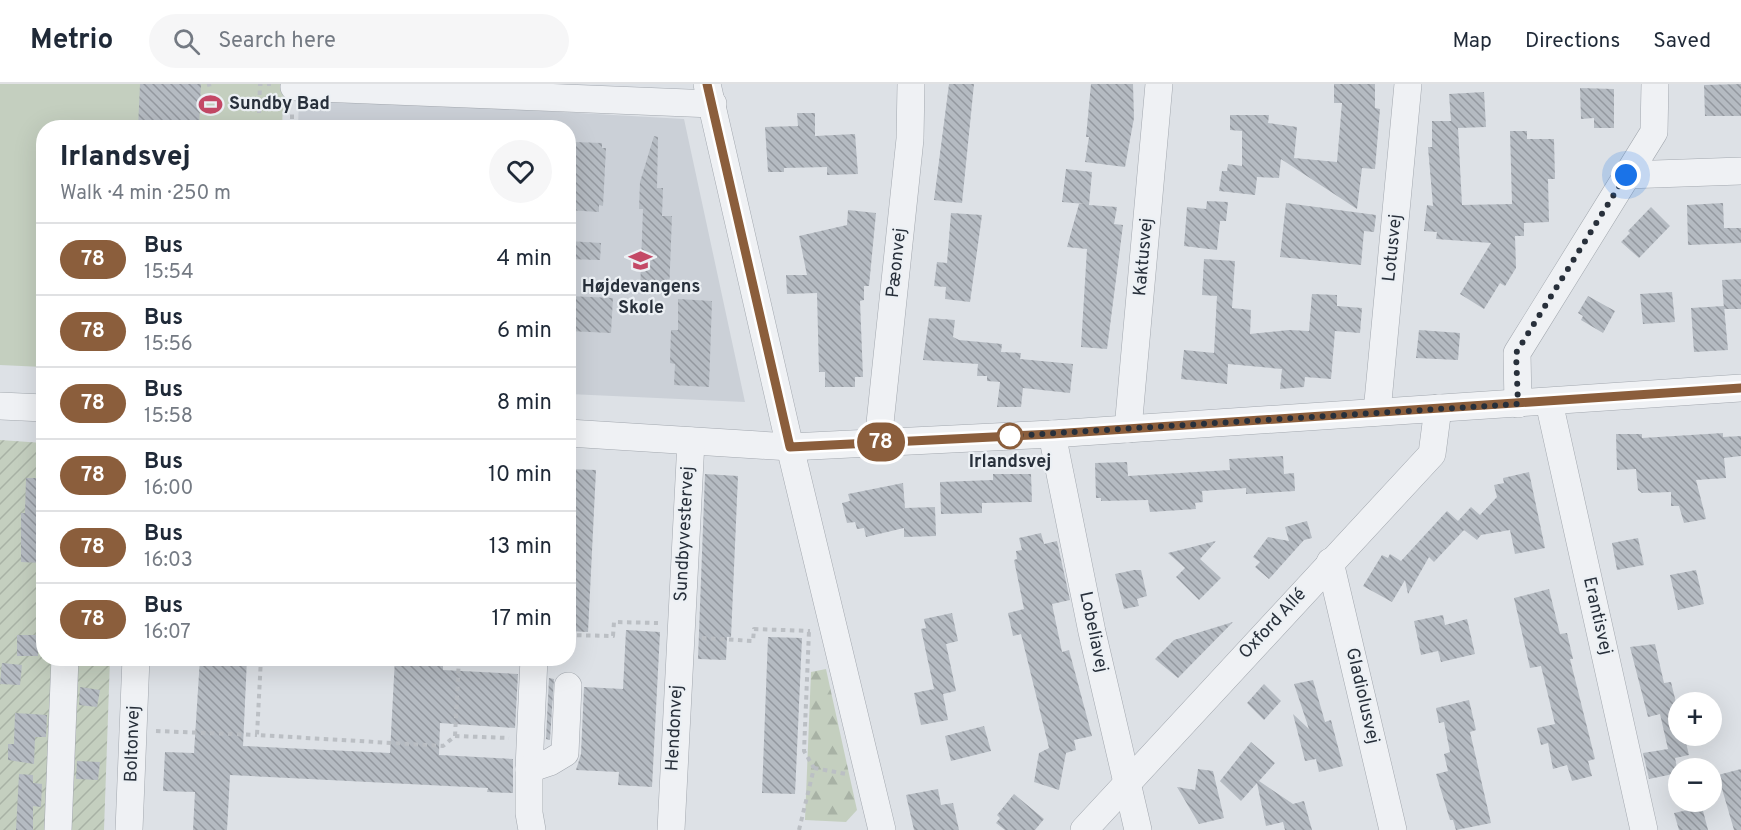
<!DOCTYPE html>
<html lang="en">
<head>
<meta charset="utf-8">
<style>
	body { margin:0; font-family:Overpass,sans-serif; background:#f6f6f7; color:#1f2937; height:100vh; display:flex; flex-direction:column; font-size:22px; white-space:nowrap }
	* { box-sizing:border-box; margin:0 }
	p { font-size:20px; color:#747a83 }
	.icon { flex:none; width:33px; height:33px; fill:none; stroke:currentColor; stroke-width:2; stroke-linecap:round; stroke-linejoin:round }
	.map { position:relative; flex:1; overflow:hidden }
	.side { position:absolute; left:36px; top:36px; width:540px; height:546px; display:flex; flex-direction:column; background:#fff; border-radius:24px; box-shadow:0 6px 24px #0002 }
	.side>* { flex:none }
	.badge { padding:0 12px; border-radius:20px; font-size:21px; line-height:39px }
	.buttons { position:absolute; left:1668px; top:608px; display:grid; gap:12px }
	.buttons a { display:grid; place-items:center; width:54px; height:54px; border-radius:50%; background:#fff; box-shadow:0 6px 24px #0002; font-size:30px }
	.you { position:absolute; width:30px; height:30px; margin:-15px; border:4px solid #fff; border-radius:50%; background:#1a73e8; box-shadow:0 0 0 9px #1a73e833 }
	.map>.badge { position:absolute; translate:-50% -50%; box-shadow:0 0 0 3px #fff }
	.round { display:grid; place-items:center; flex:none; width:63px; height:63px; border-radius:32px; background:#f6f6f7 }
	.overview { display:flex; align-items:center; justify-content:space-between; height:102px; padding:0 24px }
	h1 { font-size:28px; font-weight:800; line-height:45px }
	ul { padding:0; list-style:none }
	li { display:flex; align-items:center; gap:18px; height:72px; padding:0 24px; border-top:2px solid #e0e1e3 }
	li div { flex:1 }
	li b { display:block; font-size:22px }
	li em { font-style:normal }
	li .badge { min-width:66px; font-weight:700; text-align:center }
	header { display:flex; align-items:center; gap:36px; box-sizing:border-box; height:84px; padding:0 30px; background:#fff; border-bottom:2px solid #e0e1e3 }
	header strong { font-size:28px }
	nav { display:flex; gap:33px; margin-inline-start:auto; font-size:21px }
	.search { width:420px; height:54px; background:#f6f6f7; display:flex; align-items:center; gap:15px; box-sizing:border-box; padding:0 21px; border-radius:33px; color:#747a83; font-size:22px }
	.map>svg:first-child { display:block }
	.built { fill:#cbd0d7 }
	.grass { fill:#c4cfbf }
	.forest { fill:url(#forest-firs) }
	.garden { fill:url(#garden-furrows) }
	.building { fill:url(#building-back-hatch) }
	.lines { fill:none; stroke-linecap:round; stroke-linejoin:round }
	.minor-casing { stroke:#a3a8af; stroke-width:28 }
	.path { stroke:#bbbfc4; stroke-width:4; stroke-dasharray:4.5 4.5; stroke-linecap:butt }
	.minor { stroke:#eff1f4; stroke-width:27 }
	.line-casing { stroke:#fff; stroke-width:14 }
	.line { stroke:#8b5e3c; stroke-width:9 }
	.walk { stroke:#28303b; stroke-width:6; stroke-dasharray:0 10.8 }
	.stop-dot { fill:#fff; stroke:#8b5e3c; stroke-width:3 }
	.labels { text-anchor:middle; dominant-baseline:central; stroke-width:4.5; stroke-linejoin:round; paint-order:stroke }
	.poi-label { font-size:18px; font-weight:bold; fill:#28303b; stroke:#ecf0f4; text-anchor:start }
	.street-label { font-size:18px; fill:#28303b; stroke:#ecf0f4 }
	.stop-label { font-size:18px; font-weight:bold; fill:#28303b; stroke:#ecf0f4 }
</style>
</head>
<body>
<header>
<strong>Metrio</strong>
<div class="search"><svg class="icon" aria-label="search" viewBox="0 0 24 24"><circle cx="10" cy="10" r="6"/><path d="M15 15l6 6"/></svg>Search here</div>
<nav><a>Map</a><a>Directions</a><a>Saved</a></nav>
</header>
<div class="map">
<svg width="1741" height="746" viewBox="0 0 1741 746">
	<defs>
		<pattern id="forest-firs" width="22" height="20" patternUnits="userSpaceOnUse" patternTransform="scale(1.5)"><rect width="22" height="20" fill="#c4cfbf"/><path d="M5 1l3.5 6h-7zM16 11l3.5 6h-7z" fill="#a8b2a5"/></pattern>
		<pattern id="garden-furrows" width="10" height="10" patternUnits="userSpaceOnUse" patternTransform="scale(1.5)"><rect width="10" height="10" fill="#c4cfbf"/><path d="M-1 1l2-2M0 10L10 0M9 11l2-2" fill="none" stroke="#a8b2a5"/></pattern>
		<pattern id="building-back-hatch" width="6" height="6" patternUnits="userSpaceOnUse" patternTransform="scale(1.5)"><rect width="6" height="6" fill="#b5bbc2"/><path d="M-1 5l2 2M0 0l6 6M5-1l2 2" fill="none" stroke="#93989f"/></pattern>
	</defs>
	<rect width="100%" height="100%" fill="#dde1e6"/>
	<path class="built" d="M299,13L684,35L745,318L569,310L568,44H298Z"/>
	<path class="grass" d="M0,0H284L282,43L44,44L43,283L0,281Z"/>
	<path class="forest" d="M826,585L857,726L846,738L805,736L811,588Z"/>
	<path class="garden" d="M0,356L43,359L44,574L110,575L104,746H0Z"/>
	<g class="building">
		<path d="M140,0H201L199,44H138Z"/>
		<path d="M949,0H974L962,119L934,116Z"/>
		<path d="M1091,0H1133L1134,34L1125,83L1085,78L1089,53H1086Z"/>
		<path d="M1334,0H1375V24L1380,25L1375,85L1362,84L1357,125L1281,75L1279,94L1257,93L1255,111L1219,107L1222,87H1227L1228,80L1242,82V47L1230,46V31H1269L1268,39L1297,43L1294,74L1337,78L1342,19H1334Z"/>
		<path d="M1741,0V32H1705L1704,1Z"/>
		<path d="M1580,4L1614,5V44H1594V34L1581,35Z"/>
		<path d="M1484,8L1486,43L1458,44L1462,121L1512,120L1510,47H1527V55H1554L1555,95H1548L1549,138L1524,139V152H1515L1516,184L1505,202L1500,199L1484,225L1460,210L1491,159L1436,155L1437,148L1424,147L1427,121L1433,122L1428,63H1432V37H1451L1449,10Z"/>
		<path d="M797,29H815V52L855,50L858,90L827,91V83L784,84V88H768L765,43L798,42Z"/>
		<path d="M654,52L658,53L657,104H663L662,132H672L669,210L640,209L643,125H639L640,98Z"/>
		<path d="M574,58L602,59V64H606L603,122L599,121V128L568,126V83H573Z"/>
		<path d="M1066,85L1092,88L1089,121L1117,123L1114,140L1123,141L1107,265L1081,263L1087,165L1067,163L1079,120H1085L1062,118Z"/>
		<path d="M1207,117L1228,118L1226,137H1220L1217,166L1184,162L1187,123L1206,125Z"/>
		<path d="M1286,119L1376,131L1374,148L1364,147L1361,181L1280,173Z"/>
		<path d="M1723,119L1724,144H1741V159L1688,161L1687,121Z"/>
		<path d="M1651,123L1670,142L1639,174L1621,158L1630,149L1628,147Z"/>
		<path d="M848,126L876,129L869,202H864V216L860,217L863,293H855V303H825V288H819L817,209L787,210L786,191H807L799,152L847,141Z"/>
		<path d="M951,129L982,131L970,218L945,215L946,203L934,202L937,178L947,179Z"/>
		<path d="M568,157L601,159L600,176L568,175Z"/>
		<path d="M1204,175L1235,177L1232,224L1251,226L1250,250L1289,246L1309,247L1312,210L1337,211V222L1362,224L1360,249L1335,247L1331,295L1305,293L1304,303L1280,305L1282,285L1228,280L1227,300L1181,295L1184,266L1214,269L1217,212L1202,211Z"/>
		<path d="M1741,195V225H1724L1722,196Z"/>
		<path d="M1672,208L1675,238L1643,240L1640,210Z"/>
		<path d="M568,212L613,214L611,249L568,247Z"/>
		<path d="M1588,212L1615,227L1603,249L1581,236L1583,232L1578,229Z"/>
		<path d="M678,215L712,217L709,303L674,301L675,280L670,279L671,246H678Z"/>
		<path d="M1724,222L1728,266L1694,268L1691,224Z"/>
		<path d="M929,234L955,236L953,253L959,256L1002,260L1001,268L1021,269L1020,275L1073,280L1070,309L1023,304L1021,323H997L1000,298L987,297V292H977L978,280L923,276Z"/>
		<path d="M1419,246L1460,249L1458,276L1416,274Z"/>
		<path d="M1723,349V353L1741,352V372L1724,374L1726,394L1696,396L1706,435L1684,439L1679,422H1671V408L1642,409L1638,406L1636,385L1617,386L1616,350H1642V354Z"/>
		<path d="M1283,372L1284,390L1294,389L1295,407L1246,410V404L1202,407L1203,418L1195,419L1196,425L1150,428L1148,416L1101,417V414H1096L1095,379L1127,378L1128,392L1230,386L1229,375Z"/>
		<path d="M568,385L596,386L588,548L568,547Z"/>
		<path d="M1529,388L1545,464L1515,470L1510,446L1481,451L1477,456L1464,446L1434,478L1429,473L1408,510L1405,496L1392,518L1363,502L1382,471L1388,474L1390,470L1401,477L1447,427L1458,437L1471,423L1480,431L1497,413L1494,401L1504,399L1503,394Z"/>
		<path d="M705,390L738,392L731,553H727L726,576L698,575Z"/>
		<path d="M993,390H1031L1032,418L982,419V429L941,430L940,398L993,396Z"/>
		<path d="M26,394H44L42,479L21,478V429H25Z"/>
		<path d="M903,399L905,424L935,423L936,452L904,453V444L866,453L864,444L857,445L855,438L847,439L842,419L850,417L848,410Z"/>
		<path d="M1307,437L1312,454L1304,456L1269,495L1255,483L1260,478L1253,473L1268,453L1289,457L1285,443Z"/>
		<path d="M1041,449L1044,460L1057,457L1070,516L1052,520L1062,568L1069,566L1092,652L1074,656L1076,666L1066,669L1059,706L1034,698L1039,669L1049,664L1021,550L1013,552L1008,529L1024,525L1014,476L1017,475L1016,467L1022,466L1019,454Z"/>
		<path d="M1638,454L1644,481L1617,486L1612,459Z"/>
		<path d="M1216,457L1200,475L1221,494L1199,516L1176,493L1185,484L1168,469Z"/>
		<path d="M1134,486H1141L1147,512L1137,515L1139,522L1124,525L1115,490Z"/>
		<path d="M1696,486L1704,520L1678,526L1670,491Z"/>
		<path d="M1549,505L1560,550L1567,549L1573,575H1570L1595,675L1588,677L1592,692L1572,697L1567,681L1553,685L1548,659L1541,661L1537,644L1555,640L1541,582L1530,584L1514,514Z"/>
		<path d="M952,529L958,557L946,560L956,607L943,610L948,636L921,641L914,609L934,605L921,545L926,544L924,535Z"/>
		<path d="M1443,531L1445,541L1467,535L1475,570L1441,578L1438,567L1421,571L1414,537Z"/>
		<path d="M1233,538L1178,594L1155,575L1174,556Z"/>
		<path d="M626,546L660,548L652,703L618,701L619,688L576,686L581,670L584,603L623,605Z"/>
		<rect x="17" y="551" width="21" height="21"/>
		<path d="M768,553L802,554L795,710L762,709Z"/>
		<path d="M1655,560L1664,599L1671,598L1678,627V651H1684L1689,671L1675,674L1678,689L1649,695L1643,669L1668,665L1660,630L1648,633L1630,563Z"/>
		<path d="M200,574H247L243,662L390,669L395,574H443V586L518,590L515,644L440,639L439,671L513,675V709L487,708L488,704L230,691L227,746H193L195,708L163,707L165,668L194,669Z"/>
		<path d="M2,579L22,581L20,601L0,600Z"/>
		<path d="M549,594L554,595L550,656L546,655Z"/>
		<path d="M1313,596L1325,638L1331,636L1343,682L1319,688L1316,675L1305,677L1293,630L1309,645L1294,600Z"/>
		<path d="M1264,600L1281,617L1264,636L1247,619Z"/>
		<path d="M80,603L100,606L97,623L79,621Z"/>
		<path d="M1469,616L1476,646L1470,648L1491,739L1456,746L1453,736H1450L1436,690L1448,687L1444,670L1450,668L1444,638L1439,639L1436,624Z"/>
		<path d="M15,629L47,631L46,653H35L34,680L8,676V660H14Z"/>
		<path d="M984,642L991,667L951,677L945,652Z"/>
		<path d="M1251,658L1275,679L1259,697L1293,720L1304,717L1312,746H1285L1283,738L1266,742L1257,699L1241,717L1220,697Z"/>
		<path d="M77,677L100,678L98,696L76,695Z"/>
		<path d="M1198,685L1213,687L1224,734L1199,740L1177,703L1195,706Z"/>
		<path d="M1741,685V746H1734L1718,691Z"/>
		<path d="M19,690L33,691V699L42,700L41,723L33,722V746H16Z"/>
		<path d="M938,705L941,721L953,719L959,746H914L906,711Z"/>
		<path d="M1014,710L1044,735L1035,746H1005L996,739L1000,734L997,731Z"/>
		<path d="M1702,723L1708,746H1679L1674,729Z"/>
	</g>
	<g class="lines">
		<defs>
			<g id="minor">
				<path d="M707,0L790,363L882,746"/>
				<path d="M294,3L713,20"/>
				<path d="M1626,91L1741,87"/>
				<path d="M1549,318L1644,746"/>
				<path d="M1518,320L1517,269L1654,48L1655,0"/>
				<path d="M0,322L44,324"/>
				<path d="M1377,328L1408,0"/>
				<path d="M1128,345L1159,0"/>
				<path d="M568,349L790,363L1052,350L1741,304"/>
				<path d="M1052,350L1092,548L1138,746"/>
				<path d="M878,358L910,55L911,0"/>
				<path d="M1330,478L1393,746"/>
				<path d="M534,574L529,685L550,678L565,669L568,602"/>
				<path d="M529,685V729L532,746"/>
				<path d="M58,746L65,574"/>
				<path d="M129,746L136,574"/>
				<path d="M671,746L691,357"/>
				<path d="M1084,746L1432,370L1438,324"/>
			</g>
		</defs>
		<use href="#minor" class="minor-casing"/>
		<g class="path">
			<path d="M258,0H271"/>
			<path d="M207,1L211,0"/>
			<path d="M259,29L260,0"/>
			<path d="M292,44V26"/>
			<path d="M568,551L613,552L614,538L658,539"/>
			<path d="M702,554L753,557L754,545L810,547"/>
			<path d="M261,574L257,651L443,662L455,652L509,654"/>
			<path d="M156,647L257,651"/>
			<path d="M455,652L459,574"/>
			<path d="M814,684L846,690"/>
			<path d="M799,746L814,684L804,667L809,547"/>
		</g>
		<use href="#minor" class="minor"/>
	</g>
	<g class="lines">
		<defs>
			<path id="line" d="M707,0L790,363L1052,350L1741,304"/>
		</defs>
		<use href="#line" class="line-casing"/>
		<use href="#line" class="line"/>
		<path class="walk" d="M1010,352L1518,320L1516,269L1626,91"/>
	</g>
	<defs>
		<symbol id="stadium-bare" viewBox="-9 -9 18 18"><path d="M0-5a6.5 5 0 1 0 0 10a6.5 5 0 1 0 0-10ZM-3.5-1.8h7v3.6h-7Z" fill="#c44966" stroke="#ecf0f4" stroke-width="2.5" paint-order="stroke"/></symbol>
		<symbol id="school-bare" viewBox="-9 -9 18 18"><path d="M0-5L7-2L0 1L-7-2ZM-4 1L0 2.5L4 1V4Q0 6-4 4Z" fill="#c44966" stroke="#ecf0f4" stroke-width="2.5" paint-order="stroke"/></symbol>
	</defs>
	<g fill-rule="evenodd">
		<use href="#stadium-bare" x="194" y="4" width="33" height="33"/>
		<use href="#school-bare" x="624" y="160" width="33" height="33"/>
	</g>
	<circle class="stop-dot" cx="1010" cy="352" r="12"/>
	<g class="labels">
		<g class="poi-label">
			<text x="229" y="20">Sundby Bad</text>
			<text x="641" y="203" text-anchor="middle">Højdevangens<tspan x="641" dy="21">Skole</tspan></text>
		</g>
		<g class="street-label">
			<text transform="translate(1393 164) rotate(-84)">Lotusvej</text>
			<text transform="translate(1144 173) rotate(-85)">Kaktusvej</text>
			<text transform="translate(897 179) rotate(-84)">Pæonvej</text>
			<text transform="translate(685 450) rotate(-87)">Sundbyvestervej</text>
			<text transform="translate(1597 532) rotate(77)">Erantisvej</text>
			<text transform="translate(1273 540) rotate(-47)">Oxford Allé</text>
			<text transform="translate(1093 548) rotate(78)">Lobeliavej</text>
			<text transform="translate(1362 612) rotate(77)">Gladiolusvej</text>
			<text transform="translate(675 644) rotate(-87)">Hendonvej</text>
			<text transform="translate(133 660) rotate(-88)">Boltonvej</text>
		</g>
		<g class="stop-label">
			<text x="1010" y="378">Irlandsvej</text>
		</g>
	</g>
</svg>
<div class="buttons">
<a>+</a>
<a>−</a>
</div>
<div class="you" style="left:1626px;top:91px"></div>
<b class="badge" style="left:881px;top:358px;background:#8b5e3c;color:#fff">78</b>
<section class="side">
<div class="overview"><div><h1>Irlandsvej</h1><p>Walk · 4 min · 250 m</p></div><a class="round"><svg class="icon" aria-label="heart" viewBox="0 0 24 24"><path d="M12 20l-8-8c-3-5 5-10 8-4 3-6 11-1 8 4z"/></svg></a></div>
<ul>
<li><span class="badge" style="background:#8b5e3c;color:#fff">78</span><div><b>Bus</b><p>15:54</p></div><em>4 min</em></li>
<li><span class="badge" style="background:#8b5e3c;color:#fff">78</span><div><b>Bus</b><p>15:56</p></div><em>6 min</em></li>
<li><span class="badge" style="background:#8b5e3c;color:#fff">78</span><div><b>Bus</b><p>15:58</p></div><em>8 min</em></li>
<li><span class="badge" style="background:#8b5e3c;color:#fff">78</span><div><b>Bus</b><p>16:00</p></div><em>10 min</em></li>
<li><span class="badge" style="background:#8b5e3c;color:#fff">78</span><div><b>Bus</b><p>16:03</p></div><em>13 min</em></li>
<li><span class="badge" style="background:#8b5e3c;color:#fff">78</span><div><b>Bus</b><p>16:07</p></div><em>17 min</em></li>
</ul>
</section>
</div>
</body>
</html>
